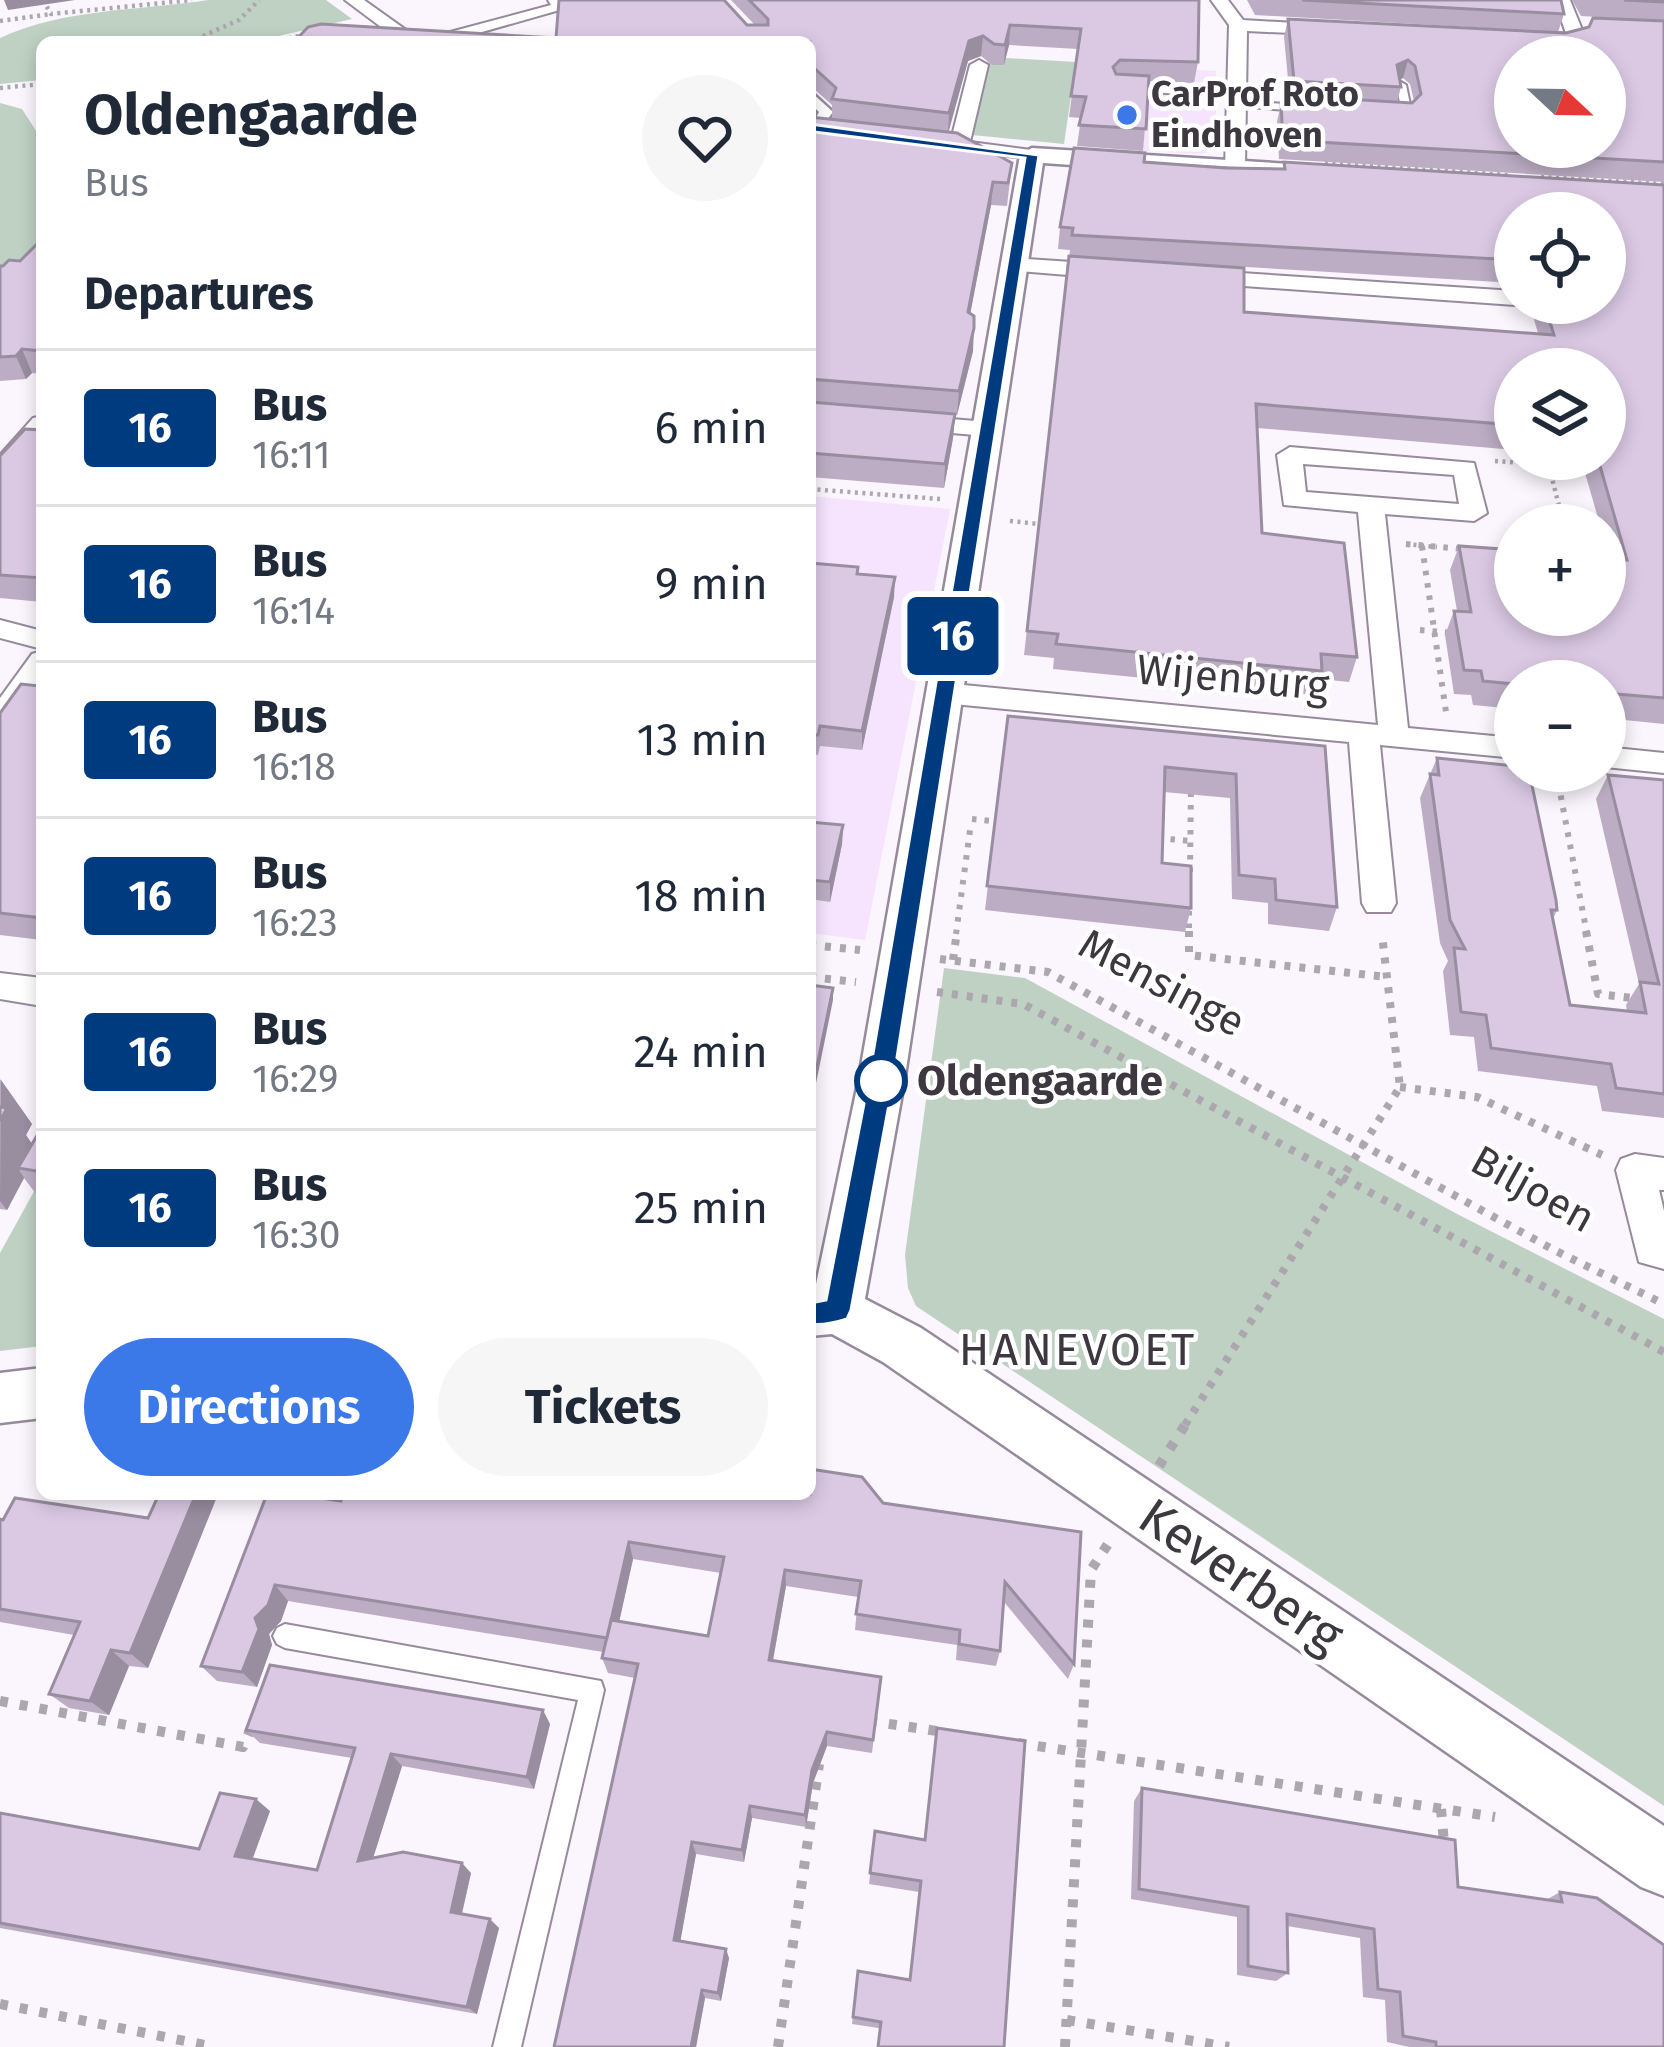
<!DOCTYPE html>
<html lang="en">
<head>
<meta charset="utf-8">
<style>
	body { margin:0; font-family:"Fira Sans",sans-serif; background:#f6f6f7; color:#1f2937; height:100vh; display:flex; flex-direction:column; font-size:45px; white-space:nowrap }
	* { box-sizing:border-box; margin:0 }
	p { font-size:39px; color:#747a83 }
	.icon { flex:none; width:66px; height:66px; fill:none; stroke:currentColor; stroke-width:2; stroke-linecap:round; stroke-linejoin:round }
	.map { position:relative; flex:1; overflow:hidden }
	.drawer { position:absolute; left:36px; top:36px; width:780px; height:1464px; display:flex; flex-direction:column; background:#fff; border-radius:18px; box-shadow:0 6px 18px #0003 }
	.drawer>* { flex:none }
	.badge { padding:0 24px; border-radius:9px; font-size:42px; line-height:78px }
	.needle { width:78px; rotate:112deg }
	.buttons { position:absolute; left:1494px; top:36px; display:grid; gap:24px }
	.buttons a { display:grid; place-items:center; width:132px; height:132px; border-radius:50%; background:#fff; box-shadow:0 6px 18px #0003; font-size:60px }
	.map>.badge { position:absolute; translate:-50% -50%; box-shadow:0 0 0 6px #fff }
	h2 { padding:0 48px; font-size:45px; line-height:108px }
	.round { display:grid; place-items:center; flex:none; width:126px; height:126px; border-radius:63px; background:#f6f6f7 }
	.summary { display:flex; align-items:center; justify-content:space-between; height:204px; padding:0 48px }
	h1 { font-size:57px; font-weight:700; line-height:90px }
	.cta { display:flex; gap:24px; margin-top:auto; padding:24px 48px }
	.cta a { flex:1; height:138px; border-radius:72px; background:#3b79e8; color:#fff; font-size:48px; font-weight:700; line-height:138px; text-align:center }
	.cta a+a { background:#f6f6f7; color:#1f2937 }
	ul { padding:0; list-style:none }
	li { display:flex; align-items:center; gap:36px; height:156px; padding:0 48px; border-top:3px solid #e0e1e3 }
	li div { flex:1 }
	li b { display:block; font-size:45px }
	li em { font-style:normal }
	li .badge { min-width:132px; font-weight:700; text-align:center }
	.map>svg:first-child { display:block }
	.built { fill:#f6e3fe }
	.green { fill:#bed1c3 }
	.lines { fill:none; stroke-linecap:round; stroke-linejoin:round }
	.service-casing { stroke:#968a9c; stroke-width:4 }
	.pedestrian-casing { stroke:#968a9c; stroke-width:5 }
	.minor-casing { stroke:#968a9c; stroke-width:4 }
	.tertiary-casing { stroke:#968a9c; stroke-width:5 }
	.path-far3 { stroke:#aca6ae; stroke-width:4.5; stroke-dasharray:3 4.5; stroke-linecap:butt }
	.path-far2 { stroke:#aca6ae; stroke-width:6; stroke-dasharray:4.5 8; stroke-linecap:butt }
	.path-far1 { stroke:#aca6ae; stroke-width:8; stroke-dasharray:6 9; stroke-linecap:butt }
	.path { stroke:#aca6ae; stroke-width:10; stroke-dasharray:8 12; stroke-linecap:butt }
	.service { fill:#fff; fill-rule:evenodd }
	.pedestrian { fill:#fff; fill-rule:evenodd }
	.minor { fill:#fff; fill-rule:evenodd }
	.tertiary { fill:#fff; fill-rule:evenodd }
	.wall { fill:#bcadc4; fill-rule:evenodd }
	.shaded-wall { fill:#998da0 }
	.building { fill:#dbc9e4; stroke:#998da0; stroke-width:3; fill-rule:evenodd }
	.line { fill:#003b80; stroke:#fff; stroke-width:3 }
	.poi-dot { fill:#3b79e8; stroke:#fff; stroke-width:4.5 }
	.stop-dot { fill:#fff; stroke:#003b80; stroke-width:6 }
	.labels { text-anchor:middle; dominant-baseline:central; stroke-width:9; stroke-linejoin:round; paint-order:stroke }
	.far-poi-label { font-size:36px; font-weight:bold; fill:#3d3840; stroke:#fff; text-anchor:start }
	.street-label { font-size:42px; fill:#3d3840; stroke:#fff }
	.stop-label { font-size:42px; font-weight:bold; fill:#3d3840; stroke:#fff; text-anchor:start }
	.neighbourhood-label { font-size:45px; letter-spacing:3px; fill:#3d3840; stroke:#fff }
	.near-street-label { font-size:51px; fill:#3d3840; stroke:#fff }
</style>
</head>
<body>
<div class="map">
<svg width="1664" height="2047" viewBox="0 0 1664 2047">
	<rect width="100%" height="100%" fill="#fbf5fd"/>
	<g class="built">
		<path d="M1077,63L1216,71V151L1199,154L1114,149L1116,120Z"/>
		<path d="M810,496L950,509L865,940L810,933Z"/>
	</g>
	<g class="green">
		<path d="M208,0H326L352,19L253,42H42V80L0,84V38C65,8 138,11 208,0Z"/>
		<path d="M989,57L1076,62L1064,144L972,135Z"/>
		<path d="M0,103L22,109L42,140V238L12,267H0Z"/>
		<path d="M944,968L1025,978L1459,1215L1664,1319V1806L916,1306L908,1288L905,1255Z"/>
		<path d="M42,1177V1346L0,1351V1253Z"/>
	</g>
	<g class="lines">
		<defs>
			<g id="service">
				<path d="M1401,82L1406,85L1412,114L1407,117L1394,114L1402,111L1396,85Z"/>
				<path d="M1124,85L1239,92L1244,95L1239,98L1121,90Z"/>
				<path d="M1239,101L1300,105L1305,108L1300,111L1236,106V102Z"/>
				<path d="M285,1624L601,1681L604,1690L521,2047H493L578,1700L285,1648L277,1644L273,1636L277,1628Z"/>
			</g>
			<path id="pedestrian" d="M810,91L833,112L817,133L810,129L819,112L810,103Z"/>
			<g id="minor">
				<path d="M345,0H364L420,40L551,5L548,0H565L570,7L447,42H401Z"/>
				<path d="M1211,0H1228L1243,20L1332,25L1341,30L1332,35L1247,31L1245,168L1235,174L1225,168L1229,25Z"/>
				<path d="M1554,0H1570L1585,37L1576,42L1531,45V37L1566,33Z"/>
				<path d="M979,60L988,65L970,142L1039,151V159L939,150L929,144L939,138L951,140L970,65Z"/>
				<path d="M1014,258L1116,265L1127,272L1116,279L1006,270V260Z"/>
				<path d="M1195,270L1515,291V303H1522L1515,305L1187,282L1184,277Z"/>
				<path d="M810,407L987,422L999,429L987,436L810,421Z"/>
				<path d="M42,416V438L9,476L0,479V455L33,418Z"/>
				<path d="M1290,447L1474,463L1487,513L1474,521L1385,514L1408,728L1515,738V758L1380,745L1396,903L1391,912H1367L1362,903L1349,742L943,703L928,693L943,683L1378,725L1358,512L1284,505L1277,455ZM1303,464L1454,475L1459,504L1306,492Z"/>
				<path d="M0,620L42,631V649L0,638Z"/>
				<path d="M42,651V681L11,727L0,730V698L32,654Z"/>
				<path d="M1605,747L1664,753V773L1605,767Z"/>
				<path d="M0,973L42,978V1006L0,999Z"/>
				<path d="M1635,1154L1664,1158V1190H1659L1664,1211V1269L1639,1262L1616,1170L1621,1159Z"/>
			</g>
			<g id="tertiary">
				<path d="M1032,148L1291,164L1304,172L1291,180L1043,163L904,1083L865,1299L921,1328L1664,1826V1896L1641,1887L883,1362L832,1334L810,1336V1290L815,1289L858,1083L1020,155Z"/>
				<path d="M42,1368V1418L0,1423V1373Z"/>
			</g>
		</defs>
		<use href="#service" class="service-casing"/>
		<use href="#pedestrian" class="pedestrian-casing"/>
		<use href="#minor" class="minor-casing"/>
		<use href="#tertiary" class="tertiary-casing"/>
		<g class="path-far3">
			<path d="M43,0L51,14L192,0"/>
			<path d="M0,21L51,14"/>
			<path d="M189,42L239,20L259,0"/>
			<path d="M274,42L307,34"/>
			<path d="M0,88L42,84"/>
			<path d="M1325,163L1508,175"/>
			<path d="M1541,177L1664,184"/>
			<path d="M1547,459L1564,525"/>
			<path d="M1495,461L1549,465"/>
			<path d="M810,489L940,499"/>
			<path d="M1010,521L1048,525"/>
			<path d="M1406,544L1437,547"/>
		</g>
		<g class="path-far2">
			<path d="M1406,544L1463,549"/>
			<path d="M1422,546L1446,712"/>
			<path d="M1420,630L1453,633"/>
			<path d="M1556,771L1587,934"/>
			<path d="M972,819L1000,822"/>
			<path d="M1158,838L1190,841"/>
			<path d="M1190,872L1191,785"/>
			<path d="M1189,911V934"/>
			<path d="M956,934L971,823"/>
		</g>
		<g class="path-far1">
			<path d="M1189,931V955L1387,977"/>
			<path d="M1586,931L1598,994L1640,999"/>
			<path d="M810,945L860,950"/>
			<path d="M940,959L1048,972L1554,1250L1664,1304"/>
			<path d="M953,960L957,931"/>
			<path d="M810,977L856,982"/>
			<path d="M937,992L1023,1004L1664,1352"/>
			<path d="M1400,1087L1477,1097L1602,1155"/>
			<path d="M1185,1425L1400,1087L1382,935"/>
		</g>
		<g class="path">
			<path d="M1159,1466L1187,1422"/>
			<path d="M0,1701L243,1747L251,1728"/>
			<path d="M869,1721L944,1732"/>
			<path d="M1018,1743L1495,1817"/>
			<path d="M1441,1809L1444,1843"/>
			<path d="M0,2004L215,2047"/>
			<path d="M1067,2020L1229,2047"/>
			<path d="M778,2047L819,1764"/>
			<path d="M1065,2047L1091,1570L1108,1544"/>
		</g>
		<use href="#service" class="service"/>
		<use href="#pedestrian" class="pedestrian"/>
		<use href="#minor" class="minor"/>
		<use href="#tertiary" class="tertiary"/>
	</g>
	<g class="wall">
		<path d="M731,0H1199L1198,62L1194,83L1149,81L1143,151L1077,146L1081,118L1069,117L1078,49L1009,45L1004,65H992L981,56L968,61L948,132L1012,163L1007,206L991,205L970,314L973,351L957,415H955L953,438L944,488L810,477V117L832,120V105L813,88H810V42L556,38L755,25Z"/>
		<path d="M1247,0H1561L1564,14L1558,32L1255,15Z"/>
		<path d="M1572,0H1664V21L1581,16Z"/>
		<path d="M1288,19L1566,33L1664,21V182L1279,159L1277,122L1281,103L1293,104L1294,100H1290L1284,37ZM1403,78L1410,84L1414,101L1412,103L1397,102L1401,87L1400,80Z"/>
		<path d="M1144,162L1283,169L1284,162L1664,185V724L1605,718V681H1515V709L1473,705L1471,695L1454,694L1445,635L1454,611H1457L1450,570L1459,546L1609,559L1605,544V525H1600L1581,459H1605V369H1515V450L1257,428L1262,533L1357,657L1349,682L1320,679L1315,695L1053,669L1054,658L1024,655L1070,250L1058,249L1060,227ZM1515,213L1605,303H1529L1538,333L1244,312L1178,263L1515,283Z"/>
		<path d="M42,239V374L32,373L26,379L0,381V266L20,261Z"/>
		<path d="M42,430V602L0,598V456Z"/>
		<path d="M810,563L858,574L894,597L862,750L820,746L818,755L810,754Z"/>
		<path d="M42,682V940L0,935V713Z"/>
		<path d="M1008,716L1325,746L1337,907L1329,931L1268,924V903L1232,899L1230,798L1164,792L1162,863L1191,908L1185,932L985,910Z"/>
		<path d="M1437,758L1557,910L1553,919L1570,1005L1627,1011L1626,1005L1639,984L1596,799L1608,775L1664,780V1118L1602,1111L1597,1086L1478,1071L1474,1037L1450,1035L1443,971L1448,961L1440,943L1420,798Z"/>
		<path d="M810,822L843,825L842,844L830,902L810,899Z"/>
		<path d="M0,1079L32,1124L26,1135L32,1144L42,1127V1202L24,1178L7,1210L0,1209Z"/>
		<path d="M159,1494H218L148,1668L129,1666L109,1715L69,1708L49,1694L74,1635L0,1622V1519L148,1518Z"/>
		<path d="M341,1501L883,1503L1081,1532L1074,1664L1068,1679L1004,1602L1000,1651L996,1666L956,1660L957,1645L855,1630L858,1597L786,1586L773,1661L881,1677L872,1753L827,1746L813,1783L806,1827L752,1818L744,1862L696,1854L680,1941L729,1958L721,2001L705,1998L696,2047L635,1678L608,1673L602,1658L603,1652L288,1601L281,1621L269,1634L272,1645L257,1687L217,1681L201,1666ZM633,1559L721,1573L708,1636L619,1622Z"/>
		<path d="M550,1724L534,1789L402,1766L373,1858L471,1873L462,1914L499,1928L477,2014L0,1928V1813L199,1849L270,1811L252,1859L317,1870L352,1758L260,1743L246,1730Z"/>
		<path d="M937,1728L1004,2047L852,2024L858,1971L909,1980L919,1892L869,1884L875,1831L924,1839Z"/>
		<path d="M1142,1788L1458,1887L1546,1900L1560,1892L1664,2047H1409L1387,2042L1385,2000L1363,1997L1360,1938L1287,1926L1288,1973L1276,1981L1237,1975V1917L1131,1899L1134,1801Z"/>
	</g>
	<g class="shaded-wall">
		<path d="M4,0H75L8,10Z"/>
		<path d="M1010,25L1009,45L1004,65L1005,45Z"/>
		<path d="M983,36L981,56L968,61L948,134L949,113L969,41Z"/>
		<path d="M1408,60L1403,78L1392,83L1397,65Z"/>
		<path d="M813,92V113L810,117V95Z"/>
		<path d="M993,182L991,205L966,336L968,312Z"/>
		<path d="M974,328L973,351L957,415L959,391Z"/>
		<path d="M22,349L32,373L26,379L16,356Z"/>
		<path d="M955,414L953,438L944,488L945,464Z"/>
		<path d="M895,577L894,597L862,750V731Z"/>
		<path d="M843,825L842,844L830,902V882Z"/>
		<path d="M833,988V1000L812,1103V1091Z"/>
		<path d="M1,1080L32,1124L26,1135L38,1153L18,1168L24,1178L7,1210L0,1201Z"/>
		<path d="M196,1494H218L148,1668L130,1653Z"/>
		<path d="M629,1542L633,1559L612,1654L607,1638Z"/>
		<path d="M785,1570L786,1586L770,1676L769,1660Z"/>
		<path d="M275,1585L288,1601L281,1621L269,1634L272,1645L257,1687L242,1672L255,1618Z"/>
		<path d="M111,1650L129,1666L109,1715L90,1701Z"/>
		<path d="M543,1710L550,1724L534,1789L527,1777Z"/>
		<path d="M827,1732V1746L813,1783L806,1827L805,1815L812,1770Z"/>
		<path d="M391,1754L402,1766L369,1871L358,1861Z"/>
		<path d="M256,1799L270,1811L250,1866L235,1856Z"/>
		<path d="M750,1806L752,1818L744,1862L742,1850Z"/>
		<path d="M692,1842L696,1854L679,1949L674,1940Z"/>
		<path d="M462,1863L471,1873L460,1921L451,1912Z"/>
		<path d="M490,1919L499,1928L477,2014L467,2007Z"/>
		<path d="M726,1949L729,1958L721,2001L718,1993Z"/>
		<path d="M702,1990L705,1998L696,2047H691Z"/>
	</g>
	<g class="building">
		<path d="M559,0H724L747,25H768V19L749,0H1199L1198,62L1120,60L1113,67L1116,74L1149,76L1146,129L1079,125L1086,97L1071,96L1081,29L1010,25L1005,45L994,44L983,36L969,41L949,113L832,99L836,88L813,67H810V42H294L308,27L321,24L556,38Z"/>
		<path d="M1302,0H1561L1564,14Z"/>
		<path d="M1624,0H1664V2Z"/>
		<path d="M1593,18L1664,21V162L1283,140L1281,103L1296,104L1295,96L1412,103L1421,94L1415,66L1408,60L1397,65L1401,87L1294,81L1288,19L1566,33L1589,27ZM1515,57H1605V147H1515Z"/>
		<path d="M810,117L957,133L1012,163L1008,183L993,182L968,312L974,316V328L959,391L810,379Z"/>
		<path d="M1074,148L1145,153L1144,162L1226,168L1285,169L1284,162L1664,185V698L1605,693V681H1515V684L1483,681L1481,671L1464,670L1454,611L1471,612L1459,546L1515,550V615H1605V558L1627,560L1598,459H1605V369H1515V425L1256,404L1262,533L1344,543L1357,657L1321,654L1322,671L1056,644L1058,634L1027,631L1069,256L1244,268V312L1554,335L1544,303H1605V213H1515V260L1072,235L1073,228L1060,227Z"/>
		<path d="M42,239V351L22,349L16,356L0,357V266H3L9,260L20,261Z"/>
		<path d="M810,402L955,414L945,464L810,453Z"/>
		<path d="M25,429L42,430V578L0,575V456Z"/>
		<path d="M810,563L858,567L857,574L895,577L862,731L820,726L818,735H810Z"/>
		<path d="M42,682V918L0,913V713L21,684L39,686Z"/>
		<path d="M1008,716L1325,746L1337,907L1276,900L1275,879L1239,875L1236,774L1165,767L1162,863L1191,866V908L987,886Z"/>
		<path d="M1437,758L1515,766V771H1529L1556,900L1557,910H1551L1570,1005L1646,1013L1640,982L1659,984L1608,775L1664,780V1094L1616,1088L1611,1064L1491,1048L1486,1015L1461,1012L1454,948L1465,949L1450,920L1430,774L1439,775Z"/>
		<path d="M810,822L843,825L830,882L810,880Z"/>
		<path d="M810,985L833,988L812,1091H810Z"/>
		<path d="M0,1107L7,1108L0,1121Z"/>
		<path d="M42,1127V1172L18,1168Z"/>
		<path d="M810,1469L862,1477L883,1503L1081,1532L1074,1664L1005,1582L1000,1651L959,1644L960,1630L856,1614L861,1581L785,1570L769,1660L881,1677L873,1740L827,1732L812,1770L805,1815L750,1806L742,1850L692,1842L674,1940L726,1949L718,1993L702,1990L691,2047H554L638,1664L602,1658L611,1620L708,1636L724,1557L629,1542L607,1638L275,1585L268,1605L255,1618L259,1629L242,1672L201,1666L267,1494H295L341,1501L344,1494H810Z"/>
		<path d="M159,1494H196L130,1653L111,1650L90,1701L49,1694L80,1622L0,1609V1519L3,1520L15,1498L148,1518Z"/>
		<path d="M270,1665L543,1710L527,1777L391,1754L358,1861L403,1852L462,1863L451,1912L490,1919L467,2007L0,1923V1813L199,1849L220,1793L256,1799L235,1856L317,1870L355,1748L246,1730Z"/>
		<path d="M937,1728L1025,1741L1004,2047H878L881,2022L853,2017L858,1971L910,1980L921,1881L870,1873L875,1831L925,1840Z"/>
		<path d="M1142,1788L1455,1840L1458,1887L1562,1902L1560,1892L1597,1898L1664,1945V2047H1436V2042L1403,2036L1400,1992L1378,1989L1374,1929L1287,1914L1288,1973L1248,1966V1907L1139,1889Z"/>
	</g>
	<path class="line" d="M810,124L1039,155L893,1083L851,1310L847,1319C832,1324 815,1327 800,1322L797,1313L800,1305L826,1300L868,1083L1025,158L806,131Z"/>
	<circle class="poi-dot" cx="1127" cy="115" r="12"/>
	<circle class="stop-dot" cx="881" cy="1081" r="24"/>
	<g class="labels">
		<g class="far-poi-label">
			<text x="1151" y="94">CarProf Roto<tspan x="1151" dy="41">Eindhoven</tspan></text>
		</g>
		<g class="street-label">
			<text transform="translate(1233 678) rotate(5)">Wijenburg</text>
			<text transform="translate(1162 983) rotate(28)">Mensinge</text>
			<text transform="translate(1533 1189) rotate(29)">Biljoen</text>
		</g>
		<g class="stop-label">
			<text x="917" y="1081">Oldengaarde</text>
		</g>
		<g class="neighbourhood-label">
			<text x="1078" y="1350">HANEVOET</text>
		</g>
		<g class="near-street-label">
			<text transform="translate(1241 1576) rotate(34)">Keverberg</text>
		</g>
	</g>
</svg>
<div class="buttons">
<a><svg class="needle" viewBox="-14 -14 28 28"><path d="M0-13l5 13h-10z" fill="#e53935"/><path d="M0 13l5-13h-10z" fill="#747a83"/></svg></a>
<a><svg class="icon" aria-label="locate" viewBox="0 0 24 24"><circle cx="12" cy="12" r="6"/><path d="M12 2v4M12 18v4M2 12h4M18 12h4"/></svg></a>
<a><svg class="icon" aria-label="layers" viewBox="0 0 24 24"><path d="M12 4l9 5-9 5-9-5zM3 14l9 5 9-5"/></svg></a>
<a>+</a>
<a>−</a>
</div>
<b class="badge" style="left:953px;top:636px;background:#003b80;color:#fff">16</b>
<section class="drawer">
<div class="summary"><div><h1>Oldengaarde</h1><p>Bus</p></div><a class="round"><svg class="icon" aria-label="heart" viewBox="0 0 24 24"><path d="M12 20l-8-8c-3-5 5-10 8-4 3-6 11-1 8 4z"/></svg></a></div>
<h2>Departures</h2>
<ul>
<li><span class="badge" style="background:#003b80;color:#fff">16</span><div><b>Bus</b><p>16:11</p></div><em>6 min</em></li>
<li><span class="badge" style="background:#003b80;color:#fff">16</span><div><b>Bus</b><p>16:14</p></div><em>9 min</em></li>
<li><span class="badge" style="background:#003b80;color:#fff">16</span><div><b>Bus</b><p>16:18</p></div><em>13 min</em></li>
<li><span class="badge" style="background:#003b80;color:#fff">16</span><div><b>Bus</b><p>16:23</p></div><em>18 min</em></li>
<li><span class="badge" style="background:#003b80;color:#fff">16</span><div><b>Bus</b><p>16:29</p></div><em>24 min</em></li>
<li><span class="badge" style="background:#003b80;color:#fff">16</span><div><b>Bus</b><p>16:30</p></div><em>25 min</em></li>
</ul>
<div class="cta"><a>Directions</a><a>Tickets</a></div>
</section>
</div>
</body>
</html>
